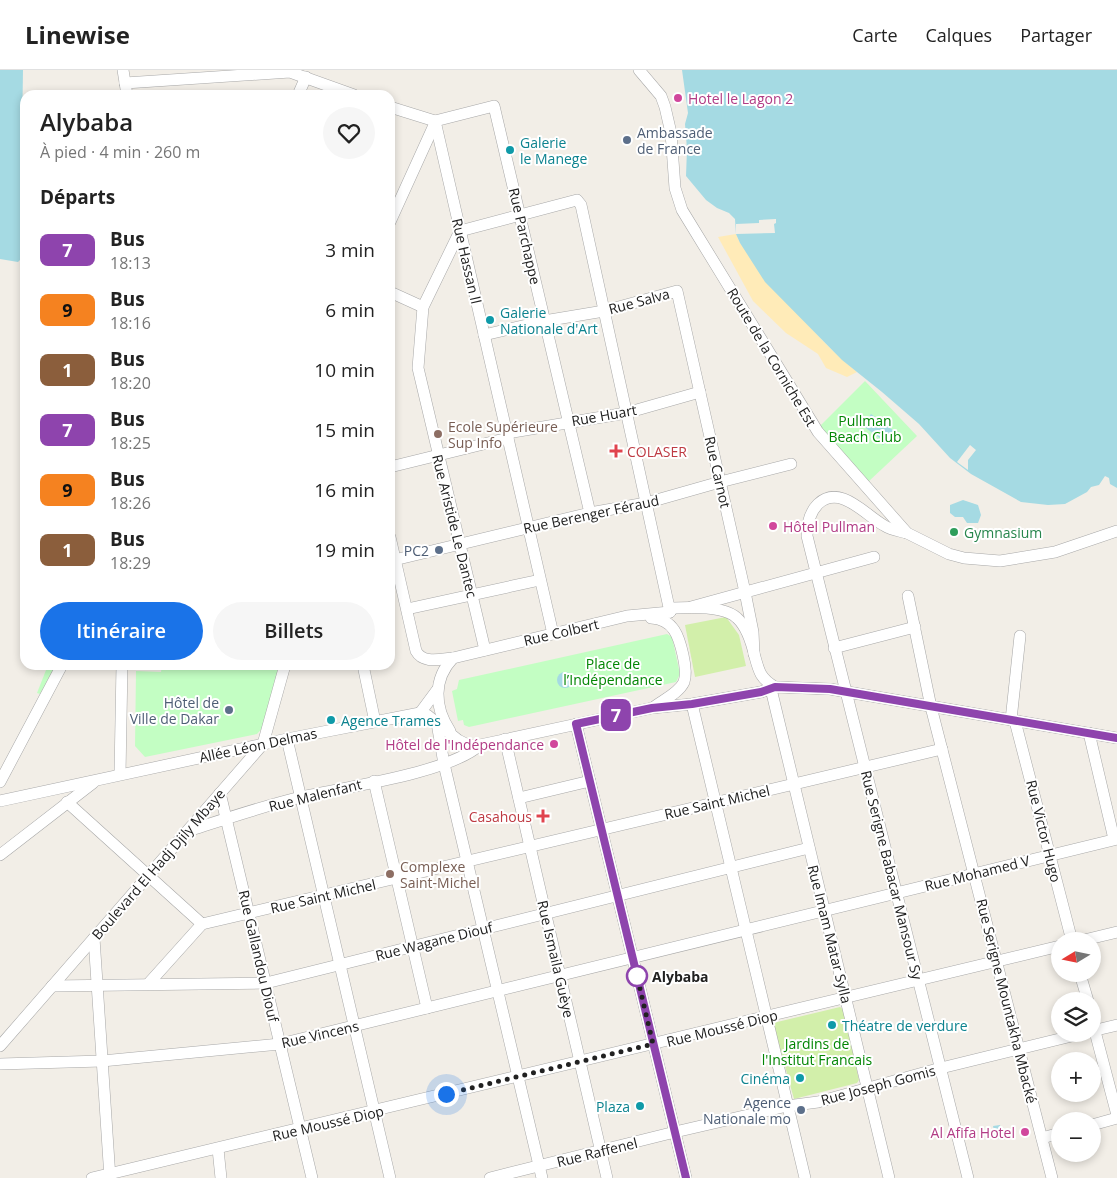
<!DOCTYPE html>
<html lang="fr">
<head>
<meta charset="utf-8">
<style>
	body { margin:0; font-family:"Open Sans",sans-serif; background:#f6f6f6; color:#222; height:100vh; display:flex; flex-direction:column; font-size:19px; white-space:nowrap }
	* { box-sizing:border-box; margin:0 }
	p { font-size:16px; color:#767676 }
	.icon { flex:none; width:28px; height:28px; fill:none; stroke:currentColor; stroke-width:2; stroke-linecap:round; stroke-linejoin:round }
	.map { position:relative; flex:1; overflow:hidden }
	.details { position:absolute; left:20px; top:20px; width:375px; height:580px; display:flex; flex-direction:column; background:#fff; border-radius:15px; box-shadow:0 2px 8px #0003 }
	.details>* { flex:none }
	.badge { padding:0 10px; border-radius:8px; font-size:18px; line-height:32px }
	.needle { width:32px; rotate:260deg }
	.fabs { position:absolute; left:1051px; top:862px; display:grid; gap:10px }
	.fabs a { display:grid; place-items:center; width:50px; height:50px; border-radius:50%; background:#fff; box-shadow:0 2px 8px #0003; font-size:25px }
	.you { position:absolute; width:25px; height:25px; margin:-12px; border:4px solid #fff; border-radius:50%; background:#1a73e8; box-shadow:0 0 0 8px #1a73e833 }
	.map>.badge { position:absolute; translate:-50% -50%; box-shadow:0 0 0 2px #fff }
	h2 { padding:0 20px; font-size:19px; line-height:45px }
	.round { display:grid; place-items:center; flex:none; width:52px; height:52px; border-radius:26px; background:#f6f6f6 }
	.head { display:flex; align-items:center; justify-content:space-between; height:85px; padding:0 20px }
	h1 { font-size:24px; font-weight:600; line-height:38px }
	.button { display:flex; gap:10px; margin-top:auto; padding:10px 20px }
	.button a { flex:1; height:58px; border-radius:30px; background:#1a73e8; color:#fff; font-size:20px; font-weight:600; line-height:58px; text-align:center }
	.button a+a { background:#f6f6f6; color:#222 }
	ul { padding:0; list-style:none }
	li { display:flex; align-items:center; gap:15px; height:60px; padding:0 20px }
	li div { flex:1 }
	li b { display:block; font-size:19px }
	li em { font-style:normal }
	li .badge { min-width:55px; font-weight:700; text-align:center }
	header { display:flex; align-items:center; gap:30px; box-sizing:border-box; height:70px; padding:0 25px; background:#fff; border-bottom:1px solid #e0e0e0 }
	header strong { font-size:24px }
	nav { display:flex; gap:28px; margin-inline-start:auto; font-size:18px }
	.map>svg:first-child { display:block }
	.grass { fill:#d2efaa }
	.sand { fill:#ffebb8 }
	.park { fill:#c3fec3 }
	.water { fill:#a5dae3 }
	.pier { fill:#f2eee7 }
	.lines { fill:none; stroke-linecap:round; stroke-linejoin:round }
	.minor-casing { stroke:#a8a8a8; stroke-width:12 }
	.minor { stroke:#fff; stroke-width:11 }
	.line-casing { stroke:#fff; stroke-width:11 }
	.line { stroke:#8e44ad; stroke-width:8 }
	.walk { stroke:#212121; stroke-width:5; stroke-dasharray:0 9 }
	.hotel-dot { fill:#d1479c; stroke:#fff; stroke-width:2 }
	.service-dot { fill:#5c6f8a; stroke:#fff; stroke-width:2 }
	.culture-dot { fill:#0f9aa8; stroke:#fff; stroke-width:2 }
	.education-dot { fill:#8d6e63; stroke:#fff; stroke-width:2 }
	.health-dot { fill:#e0444e; stroke:#fff; stroke-width:2 }
	.leisure-dot { fill:#2e9e5b; stroke:#fff; stroke-width:2 }
	.stop-dot { fill:#fff; stroke:#8e44ad; stroke-width:2.5 }
	.labels { text-anchor:middle; dominant-baseline:central; stroke-width:4; stroke-linejoin:round; paint-order:stroke }
	.hotel-label { font-size:14px; fill:#b23c85; stroke:#fff; text-anchor:start }
	.service-label { font-size:14px; fill:#4e5e75; stroke:#fff; text-anchor:end }
	.culture-label { font-size:14px; fill:#0d838f; stroke:#fff; text-anchor:start }
	.street-label { font-size:14px; fill:#212121; stroke:#fff }
	.park-label { font-size:14px; fill:#038604; stroke:#fff }
	.education-label { font-size:14px; fill:#785e54; stroke:#fff; text-anchor:start }
	.health-label { font-size:14px; fill:#be3a42; stroke:#fff; text-anchor:start }
	.leisure-label { font-size:14px; fill:#27864d; stroke:#fff; text-anchor:start }
	.stop-label { font-size:14px; font-weight:bold; fill:#212121; stroke:#fff; text-anchor:start }
</style>
</head>
<body>
<header>
<strong>Linewise</strong>
<nav><a>Carte</a><a>Calques</a><a>Partager</a></nav>
</header>
<div class="map">
<svg width="1117" height="1108" viewBox="0 0 1117 1108">
	<rect width="100%" height="100%" fill="#f2eee7"/>
	<g class="grass">
		<path d="M726,547L739,565L746,596L695,607L685,555Z"/>
		<path d="M840,937L844,940L859,1010L857,1013L794,1029L773,953Z"/>
	</g>
	<path class="sand" d="M736,164L740,173C777,217 812,266 857,302L847,307L826,298L818,284L786,263L753,231L718,167Z"/>
	<g class="park">
		<path d="M865,311L917,366L868,412L820,356Z"/>
		<path d="M667,564L672,567L680,604L676,612L469,657L464,655L463,650L458,651L452,621L457,619L459,610Z"/>
		<path d="M48,595H56L40,624L37,623Z"/>
		<path d="M162,595H281L267,653L257,664L145,687L135,676L136,601L161,602Z"/>
	</g>
	<g class="water">
		<path d="M0,0H23L20,190L18,192L0,189Z"/>
		<path d="M682,0H1117V418L1110,414L1109,408L1105,406L1099,415L1091,417L1087,422L1065,434L1048,435L1021,432L971,404L950,388L919,354L882,322L842,290L765,212L740,173L736,164L735,149L729,143L717,138L706,130L686,106L687,79L685,54L688,43Z"/>
		<path d="M871,344L894,361L883,375L880,372L881,369L863,356Z"/>
		<path d="M963,430L978,435L981,445L978,453H967L963,447H955L950,443V435Z"/>
		<circle cx="565" cy="610" r="8"/>
		<path d="M1000,1055L1003,1068L996,1069L993,1056Z"/>
	</g>
	<g class="pier">
		<path d="M776,149V153L774,154L775,163L736,164V154L759,153V150Z"/>
		<path d="M970,375L976,380L968,390V400L957,392Z"/>
	</g>
	<g class="lines">
		<defs>
			<g id="minor">
				<path d="M123,0L127,25"/>
				<path d="M639,0L661,26L665,37L671,63L675,118L682,140L818,362L907,463L949,484L964,488L1000,491L1055,482L1117,461"/>
				<path d="M125,13L290,2L354,25"/>
				<path d="M298,25L306,7"/>
				<path d="M390,37L435,51"/>
				<path d="M435,51L553,564"/>
				<path d="M435,51L494,36L590,443"/>
				<path d="M390,152L435,53"/>
				<path d="M390,222L423,237"/>
				<path d="M484,265L544,251L604,241L677,221L745,522L753,562L754,584"/>
				<path d="M507,363L626,343L700,322"/>
				<path d="M390,397L508,368"/>
				<path d="M907,463C899,461 891,460 885,456C866,446 840,413 818,434C809,443 807,454 807,466L968,1108"/>
				<path d="M390,467L416,581C423,594 440,589 453,588L627,546L670,542"/>
				<path d="M390,491L590,443L646,433L720,412L791,394"/>
				<path d="M908,526L931,637L1052,1108"/>
				<path d="M691,537L874,487"/>
				<path d="M407,539L540,510"/>
				<path d="M670,542L673,538C690,537 725,536 737,548C747,557 752,574 755,587C759,602 761,609 775,617"/>
				<path d="M651,548C674,549 679,567 683,585C685,594 687,604 684,612C679,623 663,630 654,637"/>
				<path d="M834,578L915,557"/>
				<path d="M485,580L418,298L423,237L460,161L577,130L581,135L670,542"/>
				<path d="M363,595L375,652"/>
				<path d="M771,619L889,1108"/>
				<path d="M692,634L805,1108"/>
				<path d="M420,643L427,645L458,670L468,675H480L652,638L692,634L761,622L775,617L830,619L1117,668"/>
				<path d="M420,643L437,620"/>
				<path d="M1011,650L1020,566"/>
				<path d="M1015,651L1072,871"/>
				<path d="M437,653L444,694L542,1108"/>
				<path d="M576,654L686,1108"/>
				<path d="M450,661C434,637 433,609 453,588"/>
				<path d="M1089,663L1114,769"/>
				<path d="M287,669L390,1108"/>
				<path d="M505,669L607,1108"/>
				<path d="M120,704L122,595"/>
				<path d="M374,711L427,938"/>
				<path d="M0,712L62,595"/>
				<path d="M220,723L312,1108"/>
				<path d="M519,728L590,711"/>
				<path d="M0,731L287,669L420,643"/>
				<path d="M67,732L202,854"/>
				<path d="M188,761C225,749 263,736 301,727C345,717 449,703 480,675"/>
				<path d="M0,785L93,713"/>
				<path d="M202,854L942,679"/>
				<path d="M94,868L110,1108"/>
				<path d="M1080,871L1117,862"/>
				<path d="M1080,904L1088,931"/>
				<path d="M149,913L202,854"/>
				<path d="M52,916L266,913L809,778"/>
				<path d="M1092,950L1117,1045"/>
				<path d="M1092,961L1117,955"/>
				<path d="M0,976L263,674L285,595"/>
				<path d="M0,994L102,991L280,974L1117,769"/>
				<path d="M1092,1055L1117,1048"/>
				<path d="M1042,1068L1060,1063"/>
				<path d="M218,1079L221,1108"/>
				<path d="M92,1108L1060,876"/>
				<path d="M490,1108L675,1062L787,1036L818,1032L941,998L1080,964"/>
			</g>
		</defs>
		<use href="#minor" class="minor-casing"/>
		<use href="#minor" class="minor"/>
	</g>
	<g class="lines">
		<defs>
			<path id="line" d="M686,1108L576,654L652,638L692,634L761,622L775,617L830,619L1117,668"/>
		</defs>
		<use href="#line" class="line-casing"/>
		<use href="#line" class="line"/>
		<path class="walk" d="M446,1024L653,974L637,906"/>
	</g>
	<g class="hotel-dot">
		<circle cx="678" cy="28" r="5"/>
		<circle cx="773" cy="456" r="5"/>
		<circle cx="554" cy="674" r="5"/>
		<circle cx="1025" cy="1062" r="5"/>
	</g>
	<g class="service-dot">
		<circle cx="627" cy="70" r="5"/>
		<circle cx="439" cy="480" r="5"/>
		<circle cx="229" cy="640" r="5"/>
		<circle cx="801" cy="1040" r="5"/>
	</g>
	<g class="culture-dot">
		<circle cx="510" cy="80" r="5"/>
		<circle cx="490" cy="250" r="5"/>
		<circle cx="331" cy="650" r="5"/>
		<circle cx="832" cy="955" r="5"/>
		<circle cx="800" cy="1008" r="5"/>
		<circle cx="640" cy="1036" r="5"/>
	</g>
	<g class="education-dot">
		<circle cx="438" cy="364" r="5"/>
		<circle cx="390" cy="804" r="5"/>
	</g>
	<g class="health-dot">
		<path d="M613.5 373.5h5v5h5v5h-5v5h-5v-5h-5v-5h5z"/>
		<path d="M540.5 738.5h5v5h5v5h-5v5h-5v-5h-5v-5h5z"/>
	</g>
	<circle class="leisure-dot" cx="954" cy="462" r="5"/>
	<circle class="stop-dot" cx="637" cy="906" r="10"/>
	<g class="labels">
		<g class="hotel-label">
			<text x="688" y="28">Hotel le Lagon 2</text>
			<text x="783" y="456">Hôtel Pullman</text>
			<text x="544" y="674" text-anchor="end">Hôtel de l'Indépendance</text>
			<text x="1015" y="1062" text-anchor="end">Al Afifa Hotel</text>
		</g>
		<g class="service-label">
			<text x="637" y="62" text-anchor="start">Ambassade<tspan x="637" dy="16">de France</tspan></text>
			<text x="429" y="480">PC2</text>
			<text x="219" y="632">Hôtel de<tspan x="219" dy="16">Ville de Dakar</tspan></text>
			<text x="791" y="1032">Agence<tspan x="791" dy="16">Nationale mo</tspan></text>
		</g>
		<g class="culture-label">
			<text x="520" y="72">Galerie<tspan x="520" dy="16">le Manege</tspan></text>
			<text x="500" y="242">Galerie<tspan x="500" dy="16">Nationale d'Art</tspan></text>
			<text x="341" y="650">Agence Trames</text>
			<text x="842" y="955">Théatre de verdure</text>
			<text x="790" y="1008" text-anchor="end">Cinéma</text>
			<text x="630" y="1036" text-anchor="end">Plaza</text>
		</g>
		<g class="street-label">
			<text transform="translate(525 166) rotate(77)">Rue Parchappe</text>
			<text transform="translate(467 191) rotate(77)">Rue Hassan ll</text>
			<text transform="translate(639 231) rotate(-15)">Rue Salva</text>
			<text transform="translate(772 287) rotate(59)">Route de la Corniche Est</text>
			<text transform="translate(604 345) rotate(-10)">Rue Huart</text>
			<text transform="translate(718 402) rotate(77)">Rue Carnot</text>
			<text transform="translate(591 444) rotate(-12)">Rue Berenger Féraud</text>
			<text transform="translate(455 456) rotate(76)">Rue Aristide Le Dantec</text>
			<text transform="translate(561 562) rotate(-13)">Rue Colbert</text>
			<text transform="translate(258 675) rotate(-12)">Allée Léon Delmas</text>
			<text transform="translate(315 725) rotate(-14)">Rue Malenfant</text>
			<text transform="translate(717 732) rotate(-13)">Rue Saint Michel</text>
			<text transform="translate(1044 761) rotate(76)">Rue Victor Hugo</text>
			<text transform="translate(158 794) rotate(-49)">Boulevard El Hadj Djily Mbaye</text>
			<text transform="translate(977 803) rotate(-14)">Rue Mohamed V</text>
			<text transform="translate(892 805) rotate(76)">Rue Serigne Babacar Mansour Sy</text>
			<text transform="translate(323 826) rotate(-13)">Rue Saint Michel</text>
			<text transform="translate(830 864) rotate(76)">Rue Imam Matar Sylla</text>
			<text transform="translate(434 871) rotate(-14)">Rue Wagane Diouf</text>
			<text transform="translate(259 886) rotate(77)">Rue Gallandou Diouf</text>
			<text transform="translate(556 889) rotate(77)">Rue Ismaila Guèye</text>
			<text transform="translate(1007 931) rotate(76)">Rue Serigne Mountakha Mbacké</text>
			<text transform="translate(722 958) rotate(-14)">Rue Moussé Diop</text>
			<text transform="translate(320 964) rotate(-13)">Rue Vincens</text>
			<text transform="translate(878 1015) rotate(-15)">Rue Joseph Gomis</text>
			<text transform="translate(328 1053) rotate(-13)">Rue Moussé Diop</text>
			<text transform="translate(597 1082) rotate(-14)">Rue Raffenel</text>
		</g>
		<g class="park-label">
			<text x="865" y="350">Pullman<tspan x="865" dy="16">Beach Club</tspan></text>
			<text x="613" y="593">Place de<tspan x="613" dy="16">l’Indépendance</tspan></text>
			<text x="817" y="973">Jardins de<tspan x="817" dy="16">l'Institut Francais</tspan></text>
		</g>
		<g class="education-label">
			<text x="448" y="356">Ecole Supérieure<tspan x="448" dy="16">Sup Info</tspan></text>
			<text x="400" y="796">Complexe<tspan x="400" dy="16">Saint-Michel</tspan></text>
		</g>
		<g class="health-label">
			<text x="627" y="381">COLASER</text>
			<text x="532" y="746" text-anchor="end">Casahous</text>
		</g>
		<g class="leisure-label">
			<text x="964" y="462">Gymnasium</text>
		</g>
		<g class="stop-label">
			<text x="652" y="906">Alybaba</text>
		</g>
	</g>
</svg>
<div class="fabs">
<a><svg class="needle" viewBox="-14 -14 28 28"><path d="M0-13l5 13h-10z" fill="#e53935"/><path d="M0 13l5-13h-10z" fill="#767676"/></svg></a>
<a><svg class="icon" aria-label="layers" viewBox="0 0 24 24"><path d="M12 4l9 5-9 5-9-5zM3 14l9 5 9-5"/></svg></a>
<a>+</a>
<a>−</a>
</div>
<div class="you" style="left:446px;top:1024px"></div>
<b class="badge" style="left:616px;top:645px;background:#8e44ad;color:#fff">7</b>
<section class="details">
<div class="head"><div><h1>Alybaba</h1><p>À pied · 4 min · 260 m</p></div><a class="round"><svg class="icon" aria-label="heart" viewBox="0 0 24 24"><path d="M12 20l-8-8c-3-5 5-10 8-4 3-6 11-1 8 4z"/></svg></a></div>
<h2>Départs</h2>
<ul>
<li><span class="badge" style="background:#8e44ad;color:#fff">7</span><div><b>Bus</b><p>18:13</p></div><em>3 min</em></li>
<li><span class="badge" style="background:#f58220;color:#111">9</span><div><b>Bus</b><p>18:16</p></div><em>6 min</em></li>
<li><span class="badge" style="background:#8b5e3c;color:#fff">1</span><div><b>Bus</b><p>18:20</p></div><em>10 min</em></li>
<li><span class="badge" style="background:#8e44ad;color:#fff">7</span><div><b>Bus</b><p>18:25</p></div><em>15 min</em></li>
<li><span class="badge" style="background:#f58220;color:#111">9</span><div><b>Bus</b><p>18:26</p></div><em>16 min</em></li>
<li><span class="badge" style="background:#8b5e3c;color:#fff">1</span><div><b>Bus</b><p>18:29</p></div><em>19 min</em></li>
</ul>
<div class="button"><a>Itinéraire</a><a>Billets</a></div>
</section>
</div>
</body>
</html>
